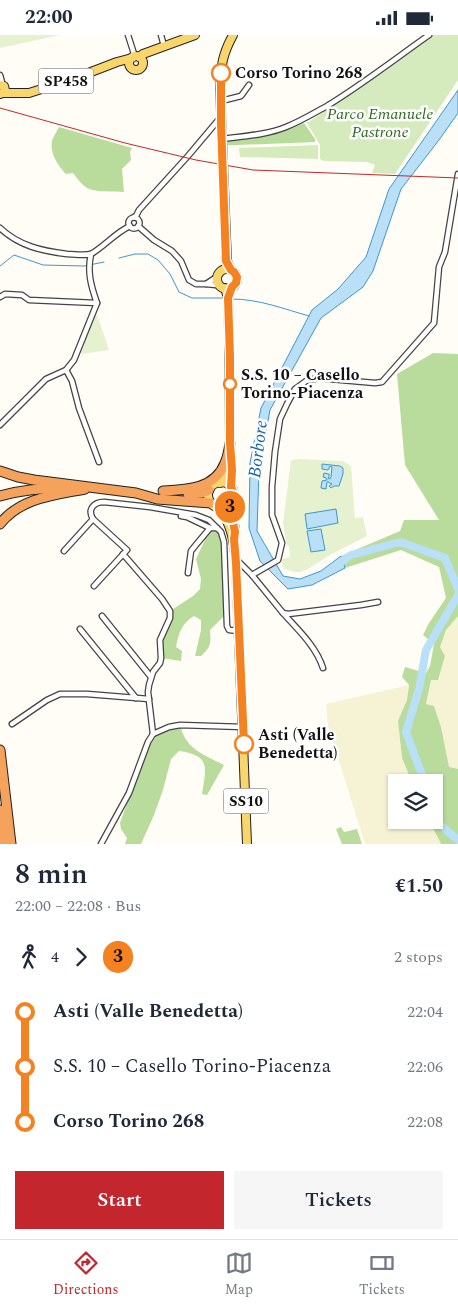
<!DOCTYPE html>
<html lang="en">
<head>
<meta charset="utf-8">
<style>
	body { margin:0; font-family:Spectral,serif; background:#f6f6f7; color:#1f2937; height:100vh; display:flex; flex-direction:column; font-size:19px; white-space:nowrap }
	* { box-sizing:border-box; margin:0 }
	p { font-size:16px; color:#747a83 }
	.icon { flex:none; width:28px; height:28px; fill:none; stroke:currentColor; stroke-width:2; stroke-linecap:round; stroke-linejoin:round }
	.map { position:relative; height:809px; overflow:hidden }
	.panel { display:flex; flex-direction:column; background:#fff; flex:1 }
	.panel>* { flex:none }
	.badge { padding:0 10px; border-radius:16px; font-size:18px; line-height:32px }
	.fabs { position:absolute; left:388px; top:739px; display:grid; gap:10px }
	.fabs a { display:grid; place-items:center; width:55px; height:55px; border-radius:0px; background:#fff; box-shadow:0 1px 4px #0004; font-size:25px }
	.map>.badge { position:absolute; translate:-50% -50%; box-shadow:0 0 0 2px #fff }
	.legs { display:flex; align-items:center; gap:8px; height:55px; padding:0 15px; font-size:16px }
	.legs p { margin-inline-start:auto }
	.summary { display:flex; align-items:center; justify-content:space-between; height:85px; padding:0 15px }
	h1 { font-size:28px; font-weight:600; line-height:38px }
	.primary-button { display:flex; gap:10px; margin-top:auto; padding:10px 15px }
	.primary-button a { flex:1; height:58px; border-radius:0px; background:#c4262e; color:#fff; font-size:20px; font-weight:600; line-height:58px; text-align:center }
	.primary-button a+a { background:#f6f6f7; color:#1f2937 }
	ul { padding:0 15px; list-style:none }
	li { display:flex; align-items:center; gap:18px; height:55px; font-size:19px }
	li i { display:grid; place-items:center; width:8px; height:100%; margin:0 6px; background:currentColor }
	li i::after { content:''; width:12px; height:12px; margin:-6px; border:4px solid; border-radius:50%; background:#fff }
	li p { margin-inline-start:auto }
	li:first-child i { background:linear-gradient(#0000 50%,currentColor 0) }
	li:last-child i { background:linear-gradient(currentColor 50%,#0000 0) }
	.status { display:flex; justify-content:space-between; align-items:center; height:35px; padding:0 25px; background:#fff; direction:ltr }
	.status svg { height:14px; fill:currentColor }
	.dock { display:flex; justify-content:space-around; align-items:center; height:70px; border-top:1px solid #e0e1e3; background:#fff; font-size:14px; color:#747a83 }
	.dock a { display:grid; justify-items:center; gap:2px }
	.dock .selected { color:#c4262e }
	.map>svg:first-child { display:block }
	.farmland { fill:#f6f3d4 }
	.green { fill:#d5ebbd }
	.forest { fill:#b9dc9c }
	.pitch { fill:#e6f2cf }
	.water { fill:#b9e0f7; stroke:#3f96cf }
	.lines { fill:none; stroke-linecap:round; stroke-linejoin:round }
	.stream { stroke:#3f96cf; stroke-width:1 }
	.river { stroke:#b9e0f7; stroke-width:8 }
	.street-casing { stroke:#444; stroke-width:7 }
	.primary-casing { stroke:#222; stroke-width:10 }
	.highway-casing { stroke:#222; stroke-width:11 }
	.street { stroke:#fff; stroke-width:4.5 }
	.primary { stroke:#f9d66b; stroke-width:8 }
	.highway { stroke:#f5a25d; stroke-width:9 }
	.rail { stroke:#c4262e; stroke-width:1 }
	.line-1-casing { stroke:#fff; stroke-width:11 }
	.line-1 { stroke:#f58220; stroke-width:8 }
	.stop-1-dot { fill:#fff; stroke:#f58220; stroke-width:2.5 }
	.labels { text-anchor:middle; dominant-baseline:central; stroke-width:5; stroke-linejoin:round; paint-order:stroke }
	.shield { fill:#fff; stroke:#585858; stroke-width:1 }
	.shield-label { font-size:15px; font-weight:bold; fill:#111 }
	.stop-label { font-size:16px; font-weight:bold; fill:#111; stroke:#fff; text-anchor:start }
	.park-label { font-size:16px; font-style:italic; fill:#2f6b1f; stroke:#fff }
	.water-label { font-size:18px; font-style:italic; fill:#1768a6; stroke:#fff }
</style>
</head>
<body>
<div class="status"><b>22:00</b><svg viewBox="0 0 49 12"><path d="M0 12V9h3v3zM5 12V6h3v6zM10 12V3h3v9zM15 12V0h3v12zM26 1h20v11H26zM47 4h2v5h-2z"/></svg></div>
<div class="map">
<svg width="458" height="809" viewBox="0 0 458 809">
	<rect width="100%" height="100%" fill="#fffdf5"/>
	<g class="farmland">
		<path d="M458,581V734L449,732L441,692L434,671L426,669L431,645H438L445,621L440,612L446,595Z"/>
		<path d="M409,650L407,665L398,686L402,723L412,747L396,748V785H429L441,809H365L328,691L326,669Z"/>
	</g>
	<g class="green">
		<path d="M434,0H458V45L395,139L372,138L375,130L367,127L324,126L320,124V110L307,88L378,41Z"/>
		<path d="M318,110V124L240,122L239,113Z"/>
	</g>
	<g class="forest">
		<path d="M304,88L315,104V107L238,110H227V109L228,106C255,102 280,99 304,88Z"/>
		<path d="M59,92L132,113L130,117L131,125L122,134L124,157C113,156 97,158 87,153C81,149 77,143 73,138L66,139C57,130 48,115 53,103C55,99 57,96 59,92Z"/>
		<path d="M433,318L458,319V581L446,595L440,612L445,621L438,645H431L426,669L434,671L441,692L449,732L458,734V809H441L429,785H434V748L412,747L402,723L398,686L407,665L409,650L402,642L405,632L426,638L430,631L434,609L423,600L429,588L446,563L439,532L401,515L345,533L341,521L400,496L404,485H439L405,430L397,339Z"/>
		<path d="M217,493L224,507L226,579L210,595C211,609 211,612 201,621H195L201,595V585L194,581C181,589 179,598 176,612L182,616L181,626L161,623L160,605L167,589L170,576L193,561L200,554L201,544L196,524L209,496Z"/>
		<path d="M181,693C187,715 205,720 224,730L207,760L202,759C206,733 211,720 179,716L171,724L163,755L154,780L141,809H125L127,803L121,794L120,788L147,713L155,700L171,695Z"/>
		<path d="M341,792L344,797L357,794L362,809H342L336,794Z"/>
	</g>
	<g class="pitch">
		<path d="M0,0H60L0,13Z"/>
		<path d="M97,280L109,315L81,319L94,281Z"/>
		<path d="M300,424L343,426L351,431L355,483L363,482L367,501L328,521L308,534L300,537H295L284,534L282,529V524L290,522L289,511H287L283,488L291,425Z"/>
	</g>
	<g class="water">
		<path d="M458,55V78L439,105L401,154L373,236L363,252L321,283L270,375L259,435L257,496L283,541L300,544L321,536L341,521L345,533L312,550L288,554L260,526L249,493L250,428L261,373L312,275L338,254L366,222L389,154Z"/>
		<path d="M322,429L340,431L343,433V439L339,451H334L331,453L329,451L332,449L328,447H327L326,454L321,453L322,446L327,445L326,443L323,442L324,438L329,439V442L328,443L330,444L331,442L332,432L330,431L328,435L322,434Z"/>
		<path d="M336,474L338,488L307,494L305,479Z"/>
		<path d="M321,494L325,515L311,517L307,496Z"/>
	</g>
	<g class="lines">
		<g class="stream">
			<path d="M119,223L135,219H148L158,225L170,239L179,257L192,263H223"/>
			<path d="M0,231L14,220L43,230L84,231L104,227"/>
			<path d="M232,264C259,264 284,274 309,281"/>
		</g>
		<g class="river">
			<path d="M334,532L351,520L400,507L445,523L458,554"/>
			<path d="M425,748L406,697L419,654L426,615L458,560"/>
			<path d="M434,774L438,788L458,805"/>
		</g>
		<defs>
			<g id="street">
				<path d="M128,0L135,22"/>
				<path d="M161,0L164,11"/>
				<path d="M0,40L3,51"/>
				<path d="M221,66L241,61L249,50"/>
				<path d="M222,104C244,101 266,100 286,92C301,86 314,78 327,71C363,49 395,24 429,0"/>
				<path d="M134,182L136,181L139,175L188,121L220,83"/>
				<circle cx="134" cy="188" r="5.5"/>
				<path d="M138,191L154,205L172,216L181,226L189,245L196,249H206"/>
				<path d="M0,193C19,211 42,216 67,219C75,219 83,221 91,219"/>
				<path d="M218,241L206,249L216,250L219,249"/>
				<path d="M0,262L5,259L22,260L29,265L97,268"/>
				<path d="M66,335L72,346L79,373L99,427"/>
				<path d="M0,390L46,344L66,335L74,325L97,268C91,251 87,237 91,219C105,211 115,198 130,191"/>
				<path d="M181,481L187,482L210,493"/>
				<path d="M64,516L93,484"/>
				<path d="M123,519L162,564L170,576V583L160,605L161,623L160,628L153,637L149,650L148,657L153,699"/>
				<path d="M236,528L239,527L252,540L283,578L288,579L361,570L378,567"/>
				<path d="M188,538L191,516L195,511L210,493H217"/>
				<path d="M252,540L278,525L282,508L272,480V452L275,417L280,384L287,369L295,354L306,346L318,343L375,348L382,347L434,288L439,232L445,217L458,139"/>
				<path d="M94,551L127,515L93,484C87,474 94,467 104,467L150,472L196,480L209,485L221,497L224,507L227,591L229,595L239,596"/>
				<path d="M283,578C298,595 316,611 323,633"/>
				<path d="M102,581L151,642"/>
				<path d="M80,594L136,663"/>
				<path d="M12,689L47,665L60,659H87L149,664"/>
				<path d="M101,809L129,758L148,707L153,699L169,692L180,690L243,692"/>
			</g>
			<g id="primary">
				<circle cx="136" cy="28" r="7"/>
				<path d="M139,22L143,19L195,0"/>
				<path d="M0,50L4,51L5,55L3,58L0,59"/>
				<path d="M3,58H29L70,45L117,27L132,23"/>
				<circle cx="227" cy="244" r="10"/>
				<path d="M231,235L227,226L220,54C221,31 222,20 233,0"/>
				<path d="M225,253L228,263L229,294L230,408L232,435L231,453"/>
				<circle cx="221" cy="460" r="13"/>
				<path d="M220,448L224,439L228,428"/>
				<path d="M230,469C230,480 236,489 235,499"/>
				<path d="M220,473C232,493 234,505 236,528L247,809"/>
			</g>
			<g id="highway">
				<path d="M0,436L18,442L34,445L136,458L157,464L211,468"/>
				<path d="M163,456C187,455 215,454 225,428C228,422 229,415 230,408"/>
				<path d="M188,459L202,458L209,455"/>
				<path d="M0,461C21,455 40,453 62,453"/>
				<path d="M0,489C20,463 54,460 85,454"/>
				<path d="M0,715L11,809"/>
				<path d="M0,775L4,809"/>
			</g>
		</defs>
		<use href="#street" class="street-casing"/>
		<use href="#primary" class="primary-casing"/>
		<use href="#highway" class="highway-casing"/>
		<use href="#street" class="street"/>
		<use href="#primary" class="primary"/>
		<use href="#highway" class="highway"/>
		<path class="rail" d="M0,73L125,108L196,125L253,135L458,143"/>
	</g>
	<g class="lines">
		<defs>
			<path id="line-1" d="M221,38V88L226,226L231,235L234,237L237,242L236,248L232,252L228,263L230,322V408L232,435L231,452L234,459L230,472L235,497L234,504L236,528L244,709"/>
		</defs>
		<use href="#line-1" class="line-1-casing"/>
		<use href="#line-1" class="line-1"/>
	</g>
	<g class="stop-1-dot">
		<circle cx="221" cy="38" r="9"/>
		<circle cx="230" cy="349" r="6"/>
		<circle cx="244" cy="709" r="9"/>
	</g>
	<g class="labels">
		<g class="shield">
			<rect x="38.5" y="33.5" width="55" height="25" rx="4"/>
			<rect x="223.5" y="753.5" width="45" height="25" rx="4"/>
		</g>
		<g class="shield-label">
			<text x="66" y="46">SP458</text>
			<text x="246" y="766">SS10</text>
		</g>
		<g class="stop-label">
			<text x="235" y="38">Corso Torino 268</text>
			<text x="241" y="340">S.S. 10 – Casello<tspan x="241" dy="18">Torino-Piacenza</tspan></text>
			<text x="258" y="700">Asti (Valle<tspan x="258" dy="18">Benedetta)</tspan></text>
		</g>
		<g class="park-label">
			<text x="380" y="79">Parco Emanuele<tspan x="380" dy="18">Pastrone</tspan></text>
		</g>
		<g class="water-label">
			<text transform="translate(258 414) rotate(-83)">Borbore</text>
		</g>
	</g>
</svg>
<div class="fabs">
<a><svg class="icon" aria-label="layers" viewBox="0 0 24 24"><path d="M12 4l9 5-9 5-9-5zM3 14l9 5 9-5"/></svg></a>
</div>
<b class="badge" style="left:230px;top:472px;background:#f58220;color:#111">3</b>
</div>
<section class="panel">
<div class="summary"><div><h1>8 min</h1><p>22:00 – 22:08 · Bus</p></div><b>€1.50</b></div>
<div class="legs"><svg class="icon" aria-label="walk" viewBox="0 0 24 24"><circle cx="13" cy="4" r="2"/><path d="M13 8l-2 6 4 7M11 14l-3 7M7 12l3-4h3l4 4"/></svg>4<svg class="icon" aria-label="forward" viewBox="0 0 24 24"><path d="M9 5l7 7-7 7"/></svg><b class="badge" style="background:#f58220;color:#111">3</b><p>2 stops</p></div>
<ul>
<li><i style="color:#f58220"></i><b>Asti (Valle Benedetta)</b><p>22:04</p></li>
<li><i style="color:#f58220"></i><span>S.S. 10 – Casello Torino-Piacenza</span><p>22:06</p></li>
<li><i style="color:#f58220"></i><b>Corso Torino 268</b><p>22:08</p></li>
</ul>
<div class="primary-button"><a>Start</a><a>Tickets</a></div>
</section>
<nav class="dock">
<a class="selected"><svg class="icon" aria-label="directions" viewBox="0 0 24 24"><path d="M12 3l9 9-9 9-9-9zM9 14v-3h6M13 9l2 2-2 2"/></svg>Directions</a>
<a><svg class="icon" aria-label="map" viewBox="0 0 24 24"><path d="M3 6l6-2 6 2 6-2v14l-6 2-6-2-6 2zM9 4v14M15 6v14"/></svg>Map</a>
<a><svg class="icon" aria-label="tickets" viewBox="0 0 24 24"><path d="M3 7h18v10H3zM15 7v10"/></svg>Tickets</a>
</nav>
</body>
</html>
